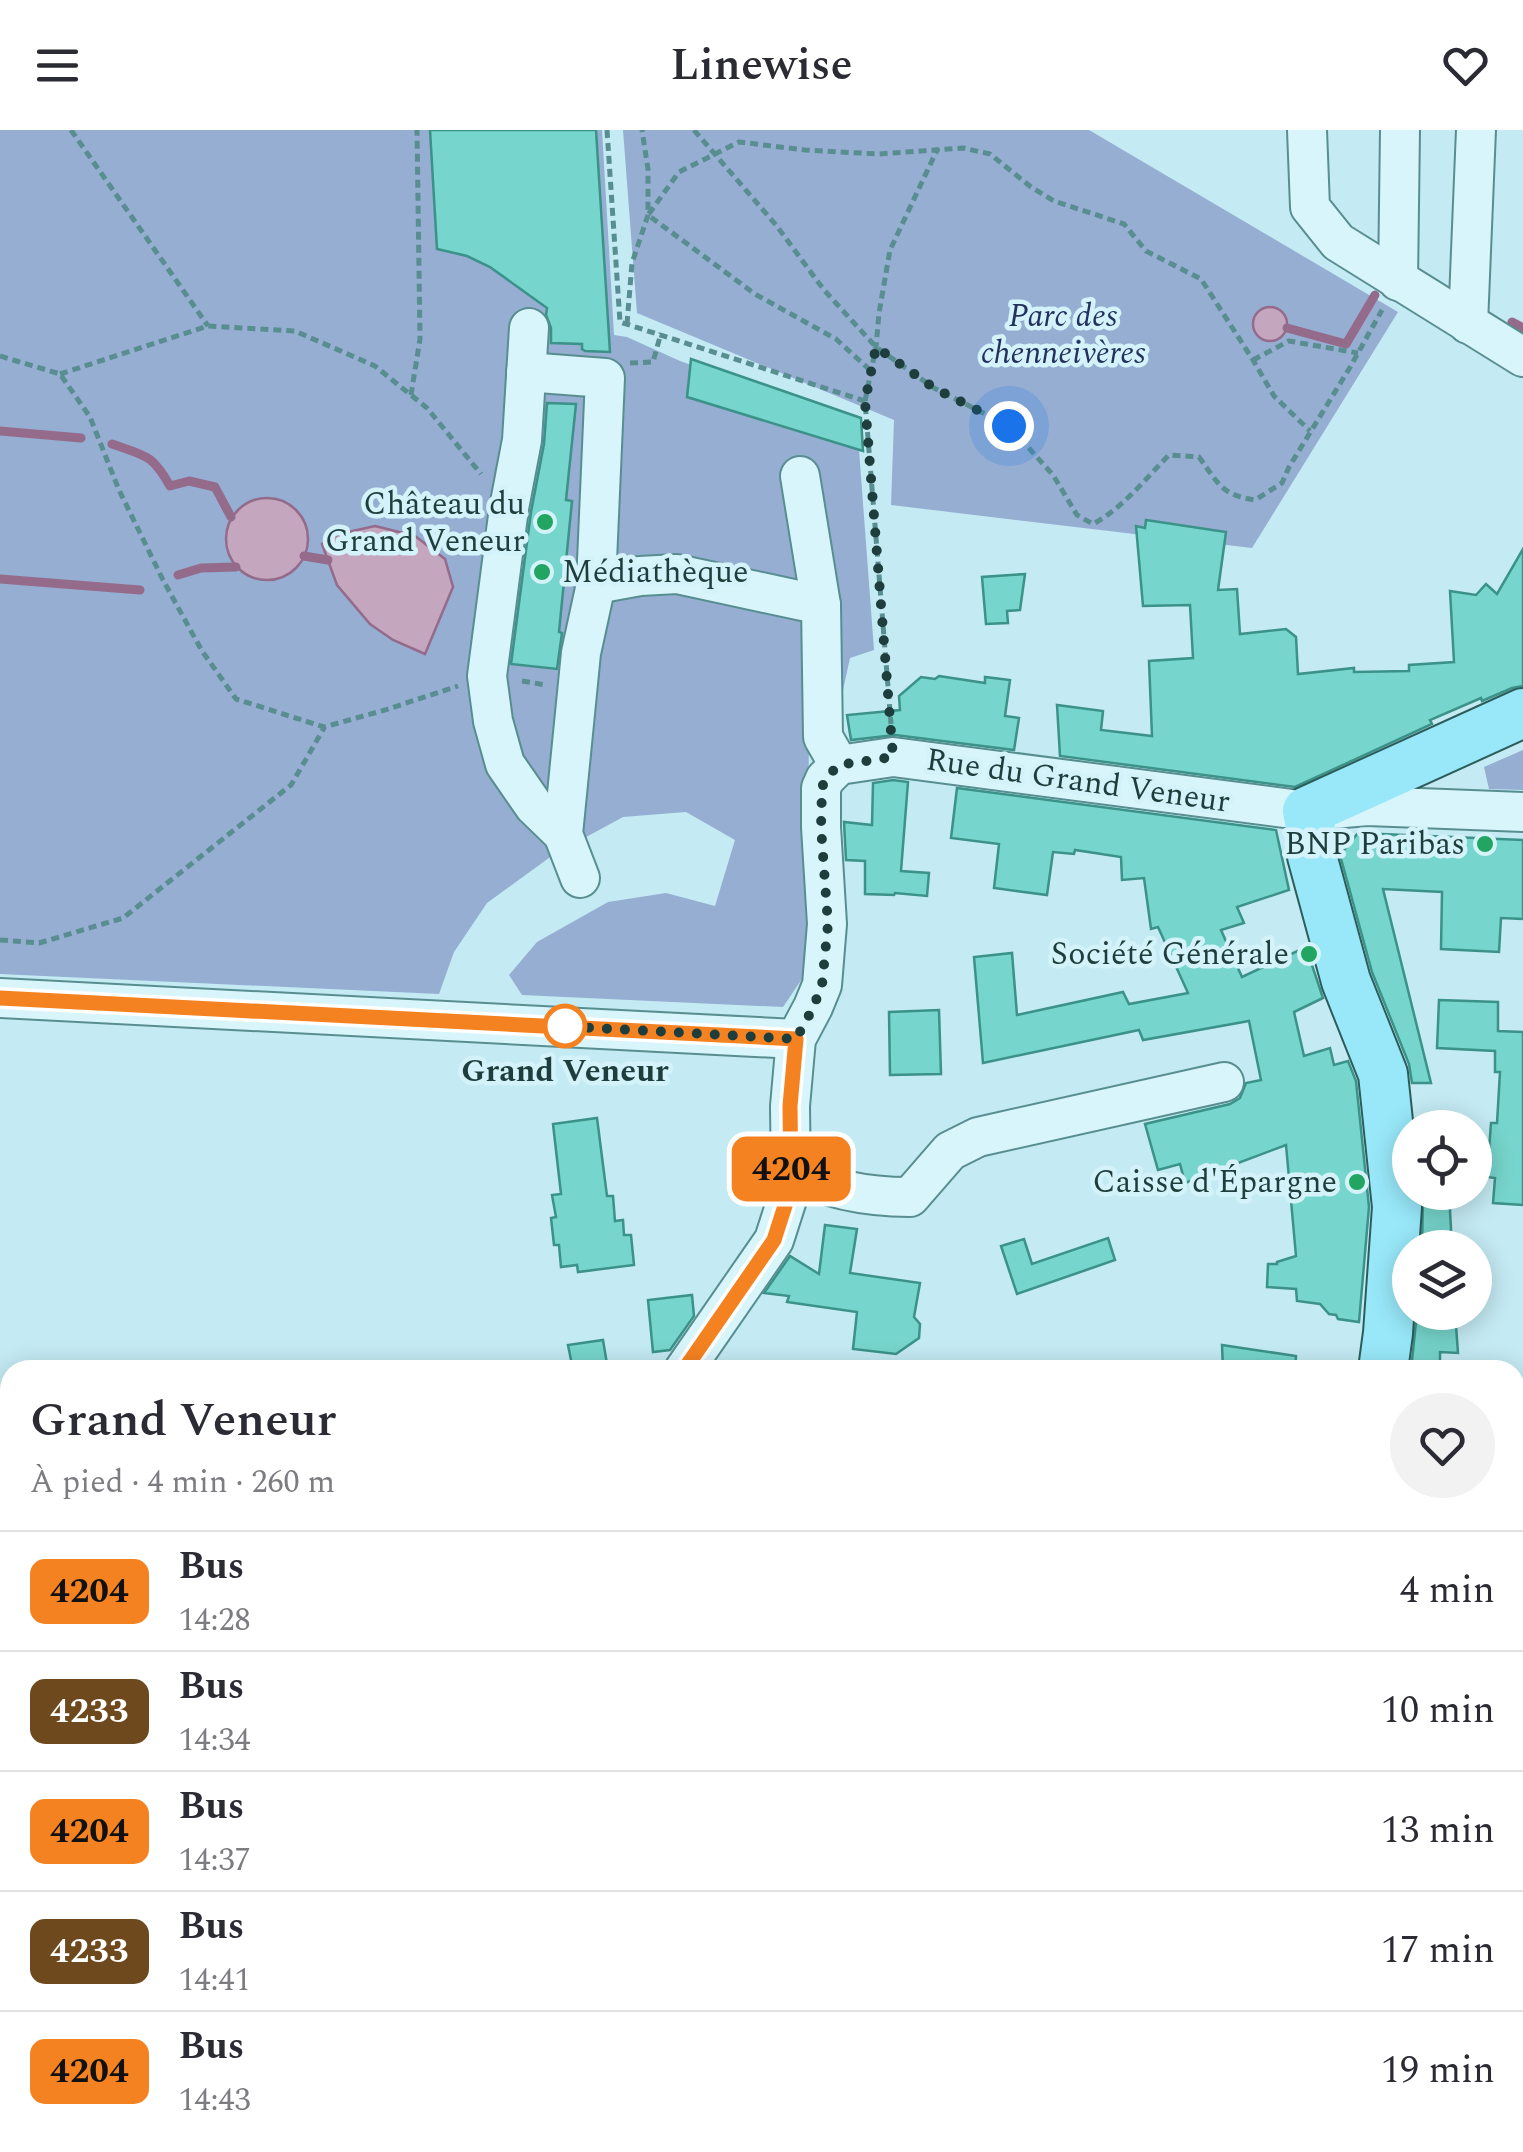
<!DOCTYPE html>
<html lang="fr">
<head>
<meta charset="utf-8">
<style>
	body { margin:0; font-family:Spectral,serif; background:#f2f2f3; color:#2b2b33; height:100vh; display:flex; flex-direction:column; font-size:38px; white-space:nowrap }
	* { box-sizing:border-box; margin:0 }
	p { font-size:32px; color:#7c7c81 }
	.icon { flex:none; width:55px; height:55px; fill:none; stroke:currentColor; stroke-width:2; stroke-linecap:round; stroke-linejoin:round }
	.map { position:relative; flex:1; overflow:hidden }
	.side { position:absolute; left:0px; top:1230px; width:1525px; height:792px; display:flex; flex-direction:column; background:#fff; border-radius:30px 30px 0 0; box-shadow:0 5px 25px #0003 }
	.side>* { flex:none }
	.badge { padding:0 20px; border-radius:15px; font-size:35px; line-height:65px }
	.fabs { position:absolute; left:1392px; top:980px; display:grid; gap:20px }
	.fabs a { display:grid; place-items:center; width:100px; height:100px; border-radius:50%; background:#fff; box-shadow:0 5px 25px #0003; font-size:50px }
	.you { position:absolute; width:50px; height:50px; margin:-25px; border:8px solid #fff; border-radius:50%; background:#1a73e8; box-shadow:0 0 0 15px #1a73e833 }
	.map>.badge { position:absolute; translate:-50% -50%; box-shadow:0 0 0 5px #fff }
	.round { display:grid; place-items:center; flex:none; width:105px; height:105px; border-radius:52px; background:#f2f2f3 }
	.overview { display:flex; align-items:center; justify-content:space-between; height:170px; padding:0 30px }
	h1 { font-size:48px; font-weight:600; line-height:75px }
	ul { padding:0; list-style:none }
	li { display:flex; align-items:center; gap:30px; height:120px; padding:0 30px; border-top:2px solid #e1e1e2 }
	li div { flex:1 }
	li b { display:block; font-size:38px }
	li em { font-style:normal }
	li .badge { min-width:110px; font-weight:700; text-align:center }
	header { display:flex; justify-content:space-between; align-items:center; height:130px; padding:0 30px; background:#fff; font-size:45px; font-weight:600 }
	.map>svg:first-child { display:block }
	.green { fill:#96aed2 }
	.water { fill:#c5a6bf; stroke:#956b8b; stroke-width:2.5 }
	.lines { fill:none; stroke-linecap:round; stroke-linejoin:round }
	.stream { stroke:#956b8b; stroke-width:9 }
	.building { fill:#76d5cc; stroke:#3b9288; stroke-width:2.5 }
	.minor-casing { stroke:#588e90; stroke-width:42 }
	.major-casing { stroke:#2c5d5b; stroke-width:52 }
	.path { stroke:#588e90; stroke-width:5; stroke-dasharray:8 5; stroke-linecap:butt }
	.minor { stroke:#d8f5fc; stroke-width:38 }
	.major { stroke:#98e8f9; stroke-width:48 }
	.line-casing { stroke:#fff; stroke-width:22 }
	.line { stroke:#f58220; stroke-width:15 }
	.walk { stroke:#1d3e3d; stroke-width:10; stroke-dasharray:0 18 }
	.poi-dot { fill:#21a561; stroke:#d4f2f9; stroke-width:4 }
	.stop-dot { fill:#fff; stroke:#f58220; stroke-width:5 }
	.labels { text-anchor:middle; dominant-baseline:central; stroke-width:9; stroke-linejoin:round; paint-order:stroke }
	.park-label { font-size:32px; font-style:italic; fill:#22315d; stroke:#d4f2f9 }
	.poi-label { font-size:32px; fill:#1d3e3d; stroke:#d4f2f9; text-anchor:end }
	.street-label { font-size:32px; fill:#1d3e3d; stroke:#d4f2f9 }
	.stop-label { font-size:32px; font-weight:bold; fill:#1d3e3d; stroke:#d4f2f9 }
</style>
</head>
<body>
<header><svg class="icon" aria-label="menu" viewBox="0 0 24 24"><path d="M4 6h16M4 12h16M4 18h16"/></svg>Linewise<svg class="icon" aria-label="heart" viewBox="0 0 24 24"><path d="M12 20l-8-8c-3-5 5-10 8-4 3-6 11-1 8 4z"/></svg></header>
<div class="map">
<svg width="1523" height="2022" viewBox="0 0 1523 2022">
	<rect width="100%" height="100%" fill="#c4eaf3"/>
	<g class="green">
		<path d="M0,0H602L614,205L627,207L680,231L857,293L874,520L850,528L838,583L809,611L806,843L783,877L522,865L509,845L537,812L608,772L666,763L715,776L735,710L686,682L623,687L553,725L487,773L454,822L439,864L0,844Z"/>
		<path d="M623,0H1089L1398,182L1252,418L891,375L894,290L637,183Z"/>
		<path d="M1523,620V660L1489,659L1484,637Z"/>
	</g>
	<g class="water">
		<circle cx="1270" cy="194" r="17"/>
		<circle cx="267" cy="409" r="41"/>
		<path d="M375,396L415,406L445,429L453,457L425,524L393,510L370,494L337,455L322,414L339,404Z"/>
	</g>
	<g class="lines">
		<g class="stream">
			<path d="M1512,192L1523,198"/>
			<path d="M1287,198L1346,214L1375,165"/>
			<path d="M0,301L81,308"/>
			<path d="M112,314C146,326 152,324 170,356L189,351L215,357L231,387"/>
			<path d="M304,426L328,430"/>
			<path d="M178,445L201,438L236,437"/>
			<path d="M0,449L140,460"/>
		</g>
	</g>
	<g class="building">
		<path d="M430,0H596L610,222L585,221L582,219V214L551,213V198L546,185L547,178L490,137L467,126L437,119Z"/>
		<path d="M691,229L861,288L863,321L687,267Z"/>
		<path d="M547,273L576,274L566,370L572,371L559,502L562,503L557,539L511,534L531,382L544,314Z"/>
		<path d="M1146,390L1226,402L1218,460L1237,459L1240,504L1286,499L1296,507L1298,544L1354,538V542L1409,541V535L1454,532L1450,461L1476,465L1486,454L1497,464L1523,419V556L1512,558L1482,571L1481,568L1430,590L1432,594L1295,657L1060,626L1057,575L1103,581L1101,600L1152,606L1149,531L1193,528L1190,475L1143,476L1136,396L1145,398Z"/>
		<path d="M1025,444L1020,480L1007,481L1008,493L986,494L982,447Z"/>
		<path d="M939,546L985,553V547L1010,550L1005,586L1019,588L1014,620L895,605L851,610L847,585L900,580L899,566L921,547L935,549Z"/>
		<path d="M893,650L908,652L901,741L929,743L927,766L895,763L894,765L865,764V731L846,730L844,692L872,695L873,653Z"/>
		<path d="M957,658L1276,700L1289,760L1237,777L1244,793L1221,800L1242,847L1306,817L1323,868L1294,882L1304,926L1330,918L1334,935L1348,931L1356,951L1369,1077L1359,1192L1338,1189L1336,1185L1329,1184L1320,1174L1297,1171L1296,1159L1267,1157L1268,1134H1277V1132L1296,1126L1286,1015L1185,1053L1180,1034L1158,1040L1145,994L1230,974L1240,968L1246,953L1261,950L1249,891L1143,910L1139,900L983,933L974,827L1012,823L1017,885L1123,862L1129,874L1188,863L1158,797L1151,799L1144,748L1122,750L1121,727L1075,720L1074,724L1053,722L1047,765L994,758L999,714L951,708Z"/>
		<path d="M1358,703L1523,710V789L1501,788L1499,822L1441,819L1442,762L1383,759L1431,953H1412L1409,934L1372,842L1340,725Z"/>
		<path d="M1439,870L1498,872V901L1523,902V1075L1493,1073L1495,1048L1487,1047L1491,993H1497L1500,942H1495V921L1437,918Z"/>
		<path d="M939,880L941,944L890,945L889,882Z"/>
		<path d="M597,988L607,1066H613L615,1091L623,1090L624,1105H631L634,1135L578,1142L577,1135L561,1137L559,1115H554L551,1088L556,1087L552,1065L561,1064L553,994Z"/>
		<path d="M1423,1062H1449L1452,1118H1422Z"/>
		<path d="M825,1095L857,1099L850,1143L920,1153L914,1187L920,1194L919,1208L896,1224L853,1219L857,1182L787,1172L789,1166L764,1163L790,1126L819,1144Z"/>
		<path d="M1108,1108L1115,1130L1017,1164L1001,1116L1024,1109L1032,1134Z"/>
		<path d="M692,1165L694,1186L670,1220L653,1222L648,1170Z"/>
		<path d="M1417,1182H1455L1458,1223L1440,1222V1240H1411Z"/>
		<path d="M603,1210L608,1240H573L568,1215Z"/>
		<path d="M1222,1215L1296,1226L1295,1240H1223Z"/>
	</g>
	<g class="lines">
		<defs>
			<g id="minor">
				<path d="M1307,0L1310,77L1338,112L1523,227"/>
				<path d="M1398,151L1400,0"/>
				<path d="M1468,194L1476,0"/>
				<path d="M529,198L522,310L509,378L487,546L493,591L505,634L534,676L563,704"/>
				<path d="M526,242L605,248L596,454"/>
				<path d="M800,346L821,475"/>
				<path d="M580,748L563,704L581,523L596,454L640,446L677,444L821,475L823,607L839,635"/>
				<path d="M0,868L796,909"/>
				<path d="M791,1040C827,1060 869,1067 910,1067L950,1021L978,1007L1224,952"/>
				<path d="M684,1240L774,1110L791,1057L790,976L796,909L813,877L822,855L827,794L821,697V658L825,649L839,635L893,627L1307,681L1368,676L1523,682"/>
				<path d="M0,1789L10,1785"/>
				<path d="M1515,1796H1523"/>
				<path d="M0,1932L10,1929"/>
				<path d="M300,2012L302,2022"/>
				<path d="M816,2012L818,2022"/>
				<path d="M685,2022L710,2012"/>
				<path d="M1233,2022L1238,2012"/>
			</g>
			<g id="major">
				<path d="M1383,1240L1388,1203L1397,1077L1383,944L1346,851L1312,726L1311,700L1307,681L1523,583"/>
				<path d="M1515,1968L1523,1989"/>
			</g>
		</defs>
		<use href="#minor" class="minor-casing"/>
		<use href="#major" class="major-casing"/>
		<g class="path">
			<path d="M71,0L208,196"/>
			<path d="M607,0L620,192L865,271L891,594"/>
			<path d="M694,0L776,95L824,160L876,217L934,258L1009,296L1053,345L1077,385L1093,394C1123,378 1145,349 1169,325L1199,327C1218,353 1221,365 1255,370L1282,353L1289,337L1349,239L1382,180"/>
			<path d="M627,194L632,133L648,85V39L642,0"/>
			<path d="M0,226L60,244L90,287L119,360L163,450L202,521L236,569L324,597L385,580L458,556"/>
			<path d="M1253,230L1289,211L1358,223"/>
			<path d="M630,233L653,232L661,203"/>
			<path d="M870,240L836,209L755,164L648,85L679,42L739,12L805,20L878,24L963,18L990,24L1031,57L1054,71L1124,94L1146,121L1201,149L1253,230L1274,266L1310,301"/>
			<path d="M60,244L208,196L295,201L375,236L427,278L481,344"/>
			<path d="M411,265L420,209L417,0"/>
			<path d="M865,271L876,217L879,183L890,120L938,18"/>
			<path d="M522,551L546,555"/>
			<path d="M0,810L39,813L123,788L291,655L324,598"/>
		</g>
		<use href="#minor" class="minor"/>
		<use href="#major" class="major"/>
	</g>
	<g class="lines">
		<defs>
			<path id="line" d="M0,868L796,909L790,976L791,1057L774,1110L684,1240"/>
		</defs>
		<use href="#line" class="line-casing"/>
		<use href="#line" class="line"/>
		<path class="walk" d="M565,896H559L796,909L813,878L822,855L828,794L821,697L822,658L825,649L839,635L893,627L865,272L876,217L934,258L1009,296"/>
	</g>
	<g class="poi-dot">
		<circle cx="545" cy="392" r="10"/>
		<circle cx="542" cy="442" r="10"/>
		<circle cx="1485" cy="714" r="10"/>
		<circle cx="1309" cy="824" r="10"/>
		<circle cx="1357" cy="1052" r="10"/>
	</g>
	<circle class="stop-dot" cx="565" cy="896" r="20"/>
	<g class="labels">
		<g class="park-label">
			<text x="1063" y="186">Parc des<tspan x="1063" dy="37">chenneivères</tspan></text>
		</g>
		<g class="poi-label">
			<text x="525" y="374">Château du<tspan x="525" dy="37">Grand Veneur</tspan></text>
			<text x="562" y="442" text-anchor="start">Médiathèque</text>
			<text x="1465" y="714">BNP Paribas</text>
			<text x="1289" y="824">Société Générale</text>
			<text x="1337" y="1052">Caisse d'Épargne</text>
		</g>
		<g class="street-label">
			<text transform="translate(1078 651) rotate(8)">Rue du Grand Veneur</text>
		</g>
		<g class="stop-label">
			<text x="565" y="941">Grand Veneur</text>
		</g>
	</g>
</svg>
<div class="fabs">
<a><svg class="icon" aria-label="locate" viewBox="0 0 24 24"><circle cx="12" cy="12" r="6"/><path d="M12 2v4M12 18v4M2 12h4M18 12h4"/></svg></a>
<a><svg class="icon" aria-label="layers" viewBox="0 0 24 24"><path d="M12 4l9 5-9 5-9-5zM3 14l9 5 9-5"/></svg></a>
</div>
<div class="you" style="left:1009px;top:296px"></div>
<b class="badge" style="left:791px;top:1039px;background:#f58220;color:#111">4204</b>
<section class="side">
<div class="overview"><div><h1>Grand Veneur</h1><p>À pied · 4 min · 260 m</p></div><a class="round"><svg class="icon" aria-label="heart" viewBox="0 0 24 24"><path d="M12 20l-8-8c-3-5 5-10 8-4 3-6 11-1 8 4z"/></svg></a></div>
<ul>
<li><span class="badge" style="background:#f58220;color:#111">4204</span><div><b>Bus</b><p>14:28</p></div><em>4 min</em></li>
<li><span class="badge" style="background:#6e491e;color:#fff">4233</span><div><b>Bus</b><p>14:34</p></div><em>10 min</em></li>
<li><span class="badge" style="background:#f58220;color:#111">4204</span><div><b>Bus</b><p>14:37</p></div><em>13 min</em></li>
<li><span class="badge" style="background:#6e491e;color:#fff">4233</span><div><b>Bus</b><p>14:41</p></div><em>17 min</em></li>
<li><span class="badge" style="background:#f58220;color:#111">4204</span><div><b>Bus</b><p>14:43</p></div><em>19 min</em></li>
</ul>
</section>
</div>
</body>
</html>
